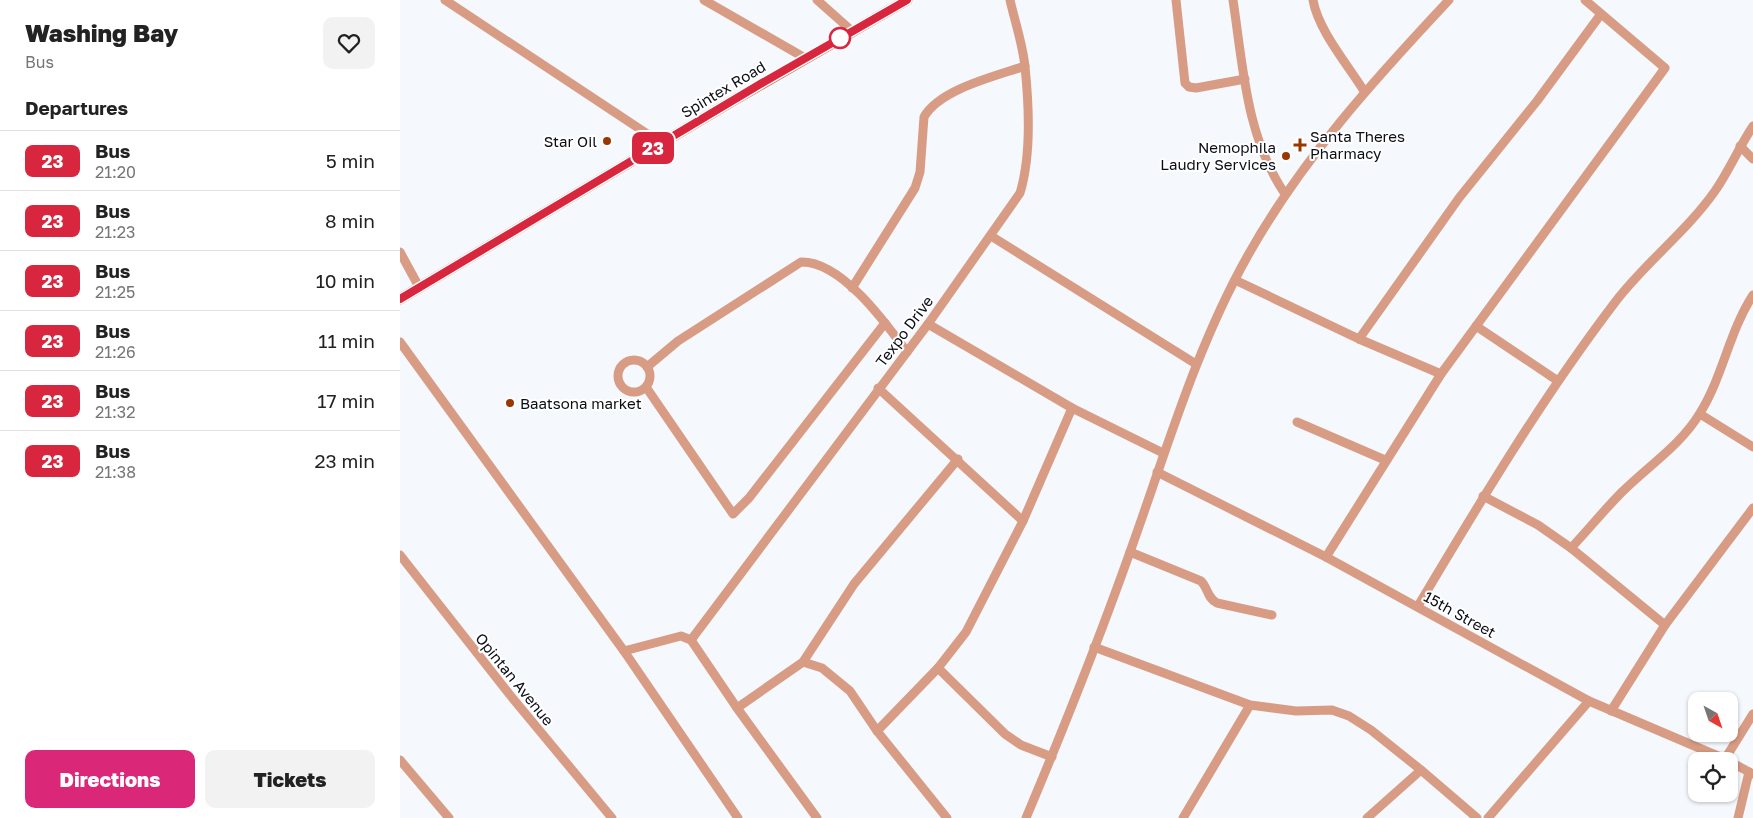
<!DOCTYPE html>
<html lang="en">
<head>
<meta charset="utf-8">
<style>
	body { margin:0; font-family:"Golos Text",sans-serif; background:#f2f2f2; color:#222; height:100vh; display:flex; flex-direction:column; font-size:19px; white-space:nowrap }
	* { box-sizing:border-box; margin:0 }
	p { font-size:16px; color:#767676 }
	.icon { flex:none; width:28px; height:28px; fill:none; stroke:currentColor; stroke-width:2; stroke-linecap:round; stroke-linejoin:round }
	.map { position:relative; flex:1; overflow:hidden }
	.side { display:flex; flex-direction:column; background:#fff; width:400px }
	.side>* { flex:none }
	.badge { padding:0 10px; border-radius:8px; font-size:18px; line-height:32px }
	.needle { width:32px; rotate:140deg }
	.controls { position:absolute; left:1288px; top:692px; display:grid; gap:10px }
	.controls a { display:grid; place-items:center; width:50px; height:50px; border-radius:10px; background:#fff; box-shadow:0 1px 4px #0004; font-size:25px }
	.map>.badge { position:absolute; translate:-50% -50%; box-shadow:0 0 0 2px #fff }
	h2 { padding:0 25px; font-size:19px; line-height:45px }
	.round { display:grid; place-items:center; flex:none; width:52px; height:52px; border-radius:10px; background:#f2f2f2 }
	.headline { display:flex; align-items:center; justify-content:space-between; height:85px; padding:0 25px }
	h1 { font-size:24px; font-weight:800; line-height:38px }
	.cta { display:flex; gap:10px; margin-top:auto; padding:10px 25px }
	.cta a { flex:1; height:58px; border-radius:10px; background:#db2777; color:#fff; font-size:20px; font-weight:800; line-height:58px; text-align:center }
	.cta a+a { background:#f2f2f2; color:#222 }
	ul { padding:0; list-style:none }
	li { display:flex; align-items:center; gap:15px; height:60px; padding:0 25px; border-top:1px solid #e0e0e0 }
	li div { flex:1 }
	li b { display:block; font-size:19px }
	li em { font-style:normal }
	li .badge { min-width:55px; font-weight:700; text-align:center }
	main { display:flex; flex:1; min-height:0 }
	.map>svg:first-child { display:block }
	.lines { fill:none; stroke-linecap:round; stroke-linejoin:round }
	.street { stroke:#d89c84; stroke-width:9 }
	.secondary { stroke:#c46c49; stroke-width:11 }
	.line-casing { stroke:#fff; stroke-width:11 }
	.line { stroke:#d7263d; stroke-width:8 }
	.stop-dot { fill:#fff; stroke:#d7263d; stroke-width:2.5 }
	.poi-dot { fill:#9a3700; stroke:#fff; stroke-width:2 }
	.labels { text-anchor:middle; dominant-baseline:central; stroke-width:4; stroke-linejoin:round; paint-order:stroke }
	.street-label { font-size:15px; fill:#0b0e17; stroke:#fff }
	.poi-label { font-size:15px; fill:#0b0e17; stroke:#fff; text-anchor:start }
</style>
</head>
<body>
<main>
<section class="side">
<div class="headline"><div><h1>Washing Bay</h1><p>Bus</p></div><a class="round"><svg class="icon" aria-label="heart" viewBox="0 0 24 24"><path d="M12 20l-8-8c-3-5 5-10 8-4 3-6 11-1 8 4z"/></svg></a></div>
<h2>Departures</h2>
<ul>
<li><span class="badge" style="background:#d7263d;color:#fff">23</span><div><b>Bus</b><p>21:20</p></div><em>5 min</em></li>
<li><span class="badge" style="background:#d7263d;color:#fff">23</span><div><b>Bus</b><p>21:23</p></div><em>8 min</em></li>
<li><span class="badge" style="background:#d7263d;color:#fff">23</span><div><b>Bus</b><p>21:25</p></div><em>10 min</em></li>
<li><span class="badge" style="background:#d7263d;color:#fff">23</span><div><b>Bus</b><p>21:26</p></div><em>11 min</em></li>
<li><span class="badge" style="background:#d7263d;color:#fff">23</span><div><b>Bus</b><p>21:32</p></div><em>17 min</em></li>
<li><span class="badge" style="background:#d7263d;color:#fff">23</span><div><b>Bus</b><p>21:38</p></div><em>23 min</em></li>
</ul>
<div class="cta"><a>Directions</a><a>Tickets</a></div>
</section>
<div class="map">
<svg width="1353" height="818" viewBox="0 0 1353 818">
	<rect width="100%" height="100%" fill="#f5f8fd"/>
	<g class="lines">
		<g class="street">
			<path d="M45,0L261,143"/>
			<path d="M304,0L405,58"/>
			<path d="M417,0L452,31"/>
			<path d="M776,0L785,83L789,87L796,88L845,79"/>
			<path d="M833,0C843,66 846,137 885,194"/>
			<path d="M913,0C918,30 948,65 964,91"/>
			<path d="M1340,146L1353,159"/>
			<path d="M591,236L796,364"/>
			<path d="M0,252L19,287"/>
			<path d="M835,280L959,339L1041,374"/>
			<path d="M452,288L515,188L520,172L524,117C540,89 596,76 625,66"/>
			<path d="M528,324L672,408L763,453"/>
			<path d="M1076,326L1158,381"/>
			<path d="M959,339L1059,198L1137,101L1201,14"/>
			<path d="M0,342L224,651L338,818"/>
			<circle cx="234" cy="376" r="16"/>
			<path d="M247,367L278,341L401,262C441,261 485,322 507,352"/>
			<path d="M246,387L333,514L349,498L485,323"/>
			<path d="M478,388L623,521"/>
			<path d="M1300,414L1353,447"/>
			<path d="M897,422L985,460"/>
			<path d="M757,472L926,557L1189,701L1325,759L1353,774"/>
			<path d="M1083,496L1138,525L1171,548L1265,625"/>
			<path d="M1171,548C1188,530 1204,510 1222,492C1248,466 1281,445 1300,413C1323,376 1329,332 1353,295"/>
			<path d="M730,552L801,581C808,588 807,598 817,603L872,615"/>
			<path d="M0,555L110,695L212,818"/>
			<path d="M926,557L1041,374L1265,68L1185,0"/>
			<path d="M1018,606C1080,502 1142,398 1216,301C1246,262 1286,232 1315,191C1329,171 1339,147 1353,126"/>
			<path d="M291,640L528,324L620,193C631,157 629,105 625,67C623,45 615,22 610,0"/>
			<path d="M694,647L850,705L896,711L932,710L949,716L971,730L1021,770L1077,818"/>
			<path d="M224,651L281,636L291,640L337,708L417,818"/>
			<path d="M403,662L422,668L450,691L477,731L547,818"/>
			<path d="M538,668L605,734L621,745L652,757"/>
			<path d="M337,708L403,662L454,584L558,459"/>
			<path d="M1211,711L1265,625L1353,508"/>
			<path d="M477,731L538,668L566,632L623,521L672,408"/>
			<path d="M1325,759L1353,714"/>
			<path d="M0,760L49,818"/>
			<path d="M626,818C663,730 698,642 730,552C766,452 795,350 847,257C901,160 974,80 1049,0"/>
			<path d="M783,818L850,705"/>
			<path d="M967,818L1021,770"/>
			<path d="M1088,818L1189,701"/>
			<path d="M1338,818L1349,772"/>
		</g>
		<path class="secondary" d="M0,299L334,100L507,0"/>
	</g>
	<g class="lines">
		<defs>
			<path id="line" d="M0,299L362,83L507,0"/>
		</defs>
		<use href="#line" class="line-casing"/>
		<use href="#line" class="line"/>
	</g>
	<circle class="stop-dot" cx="440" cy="38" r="10"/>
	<g class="poi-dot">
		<circle cx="207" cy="141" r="5"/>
		<path d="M897.5 137.5h5v5h5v5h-5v5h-5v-5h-5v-5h5z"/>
		<circle cx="886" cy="156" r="5"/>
		<circle cx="110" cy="403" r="5"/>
	</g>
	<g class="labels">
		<g class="street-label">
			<text transform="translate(323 89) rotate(-31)">Spintex Road</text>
			<text transform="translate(504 331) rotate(-53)">Texpo Drive</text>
			<text transform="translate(1060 614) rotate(29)">15th Street</text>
			<text transform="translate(115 679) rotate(51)">Opintan Avenue</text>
		</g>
		<g class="poi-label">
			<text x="910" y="136">Santa Theres<tspan x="910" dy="17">Pharmacy</tspan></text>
			<text x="197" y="141" text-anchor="end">Star Oil</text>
			<text x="876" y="147" text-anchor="end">Nemophila<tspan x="876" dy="17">Laudry Services</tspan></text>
			<text x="120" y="403">Baatsona market</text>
		</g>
	</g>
</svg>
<div class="controls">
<a><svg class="needle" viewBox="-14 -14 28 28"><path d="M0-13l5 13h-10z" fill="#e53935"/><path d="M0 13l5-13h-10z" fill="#767676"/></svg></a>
<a><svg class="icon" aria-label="locate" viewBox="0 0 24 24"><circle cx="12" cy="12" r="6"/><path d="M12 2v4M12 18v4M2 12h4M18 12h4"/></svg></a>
</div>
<b class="badge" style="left:253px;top:148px;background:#d7263d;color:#fff">23</b>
</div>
</main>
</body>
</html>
